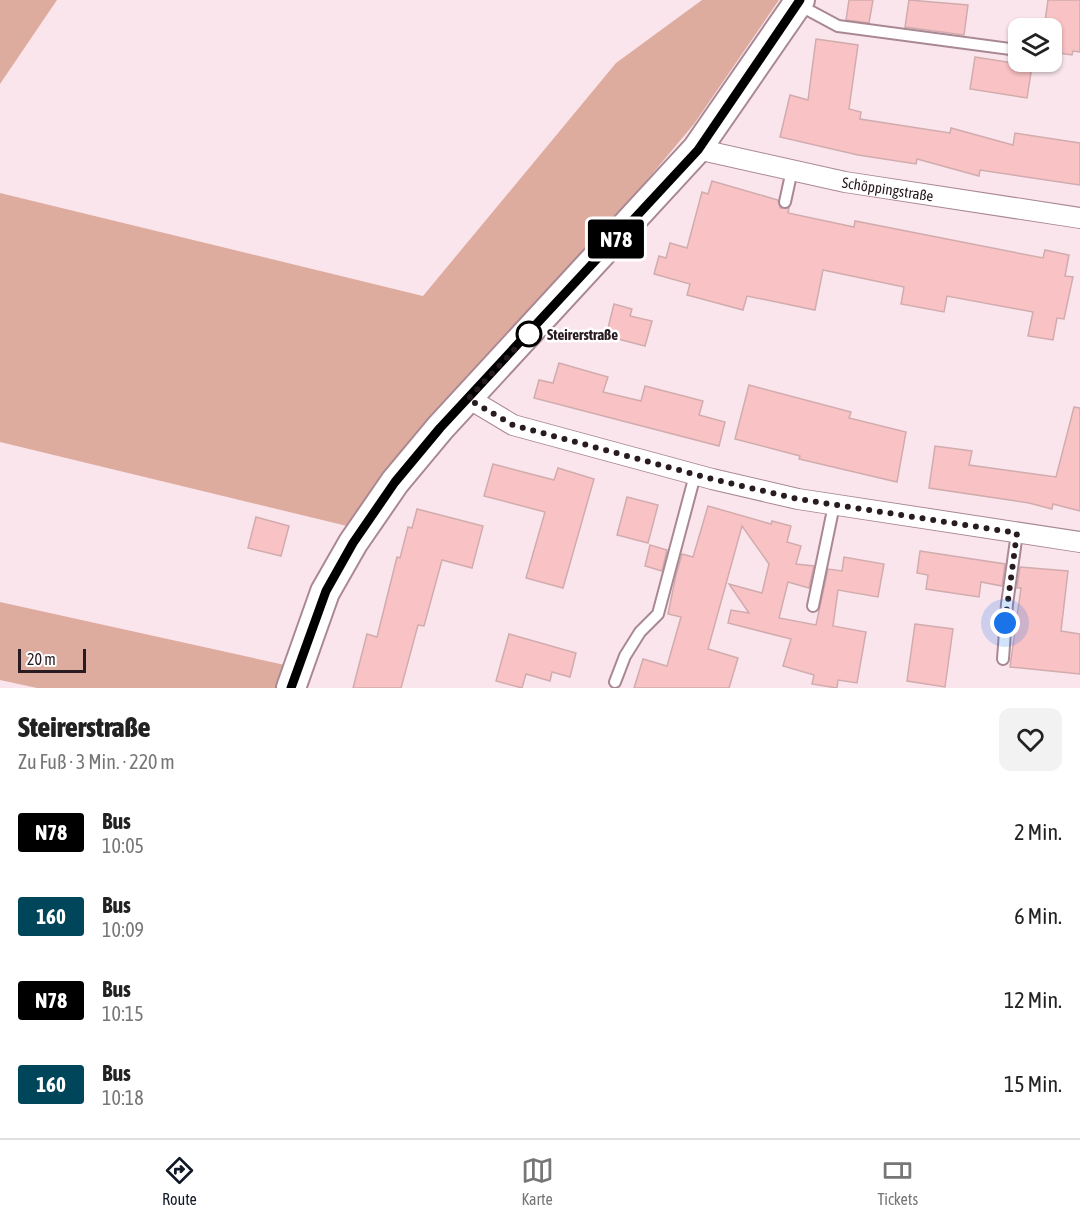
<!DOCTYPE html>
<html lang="de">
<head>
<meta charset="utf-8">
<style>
	body { margin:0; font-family:"Asap Condensed",sans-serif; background:#f2f2f2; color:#222; height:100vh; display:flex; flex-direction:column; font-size:22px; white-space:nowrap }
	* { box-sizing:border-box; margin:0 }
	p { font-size:20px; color:#767676 }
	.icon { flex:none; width:33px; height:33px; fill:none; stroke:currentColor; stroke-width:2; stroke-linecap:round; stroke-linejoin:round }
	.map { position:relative; height:688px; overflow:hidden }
	.drawer { display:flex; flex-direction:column; background:#fff; flex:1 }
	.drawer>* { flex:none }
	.badge { padding:0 12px; border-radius:4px; font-size:21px; line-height:39px }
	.fabs { position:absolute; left:1008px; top:18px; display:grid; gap:12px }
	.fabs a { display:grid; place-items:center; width:54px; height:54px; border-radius:12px; background:#fff; box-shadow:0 2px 4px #0004; font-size:30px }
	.scale { position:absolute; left:18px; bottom:15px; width:68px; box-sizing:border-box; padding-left:6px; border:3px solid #291c20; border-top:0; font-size:16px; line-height:21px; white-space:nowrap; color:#291c20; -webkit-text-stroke:4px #fff; paint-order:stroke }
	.you { position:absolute; width:30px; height:30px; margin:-15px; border:4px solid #fff; border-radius:50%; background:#1a73e8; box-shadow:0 0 0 9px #1a73e833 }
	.map>.badge { position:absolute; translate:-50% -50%; box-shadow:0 0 0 3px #fff }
	.round { display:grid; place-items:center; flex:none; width:63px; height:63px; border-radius:12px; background:#f2f2f2 }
	.head { display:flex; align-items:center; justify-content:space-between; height:102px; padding:0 18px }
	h1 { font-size:28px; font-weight:800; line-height:45px }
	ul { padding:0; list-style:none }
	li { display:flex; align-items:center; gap:18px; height:84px; padding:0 18px }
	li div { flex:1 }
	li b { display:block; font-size:22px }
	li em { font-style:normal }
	li .badge { min-width:66px; font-weight:700; text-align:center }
	.tab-bar { display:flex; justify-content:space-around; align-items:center; height:84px; border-top:2px solid #e0e0e0; background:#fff; font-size:16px; color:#767676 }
	.tab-bar a { display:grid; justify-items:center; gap:3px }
	.tab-bar .on { color:#111827 }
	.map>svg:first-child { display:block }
	.green { fill:#deac9e }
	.building { fill:#f9c2c4; stroke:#d1acae; stroke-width:1.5 }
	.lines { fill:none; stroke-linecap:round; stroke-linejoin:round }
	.lane-casing { stroke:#a98894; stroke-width:14 }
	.street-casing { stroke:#a98894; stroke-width:22 }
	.secondary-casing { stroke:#a98894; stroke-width:32 }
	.lane { stroke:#fff; stroke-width:10 }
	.street { stroke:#fff; stroke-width:20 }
	.secondary { stroke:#fff; stroke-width:28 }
	.line-casing { stroke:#fff; stroke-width:14 }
	.line { stroke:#000; stroke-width:9 }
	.walk { stroke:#291c20; stroke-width:6; stroke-dasharray:0 10.8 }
	.stop-dot { fill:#fff; stroke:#000; stroke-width:3 }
	.labels { text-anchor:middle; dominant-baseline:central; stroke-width:5; stroke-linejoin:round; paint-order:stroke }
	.street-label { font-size:15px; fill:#291c20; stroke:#fff }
	.stop-label { font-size:15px; font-weight:bold; fill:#291c20; stroke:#fff; text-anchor:start }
</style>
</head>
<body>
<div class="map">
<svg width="1080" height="688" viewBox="0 0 1080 688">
	<rect width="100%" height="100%" fill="#fbe5ed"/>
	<g class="green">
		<path d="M0,0H57L0,84Z"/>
		<path d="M702,0H779L694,124L582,258L432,419L347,526L0,442V193L423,296L616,63Z"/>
		<path d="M0,602L285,665L278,688H37L0,680Z"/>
	</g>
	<g class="building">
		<path d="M849,0H873L869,23L846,20Z"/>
		<path d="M909,0L968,5L964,35L905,27Z"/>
		<path d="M1048,0H1080V52L1073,51L1072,55L1052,52V28H1044Z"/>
		<path d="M816,39L858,45L849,109L861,112L860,119L950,133L951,128L1013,145L1015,133L1080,143V185L980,170L979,176L917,159L916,164L858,155L780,137L790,95L808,100Z"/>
		<path d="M975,57L1032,66L1027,98L970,89Z"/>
		<path d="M712,181L778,200L780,208H789L788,213L854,227L855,221L1043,258L1045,250L1069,255L1065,276L1073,277L1064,319L1057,318L1053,340L1028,336L1033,312L947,296L944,312L901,304L904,287L823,270L815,310L747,296L743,310L687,295L690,284L654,274L659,256L666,258L670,243L687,248L702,192L708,194Z"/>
		<path d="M614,304L632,309L630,316L652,321L645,346L606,336Z"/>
		<path d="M559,363L608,377L603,392L641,401L645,386L703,401L699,415L725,422L719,446L534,398L539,380L553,383Z"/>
		<path d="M749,385L851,412L849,418L906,432L897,482L799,459L800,456L735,439Z"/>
		<path d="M1074,407L1080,408V511L1053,504L1052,509L1029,503L929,488L935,446L972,451L969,465L1056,477Z"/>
		<path d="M493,464L554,480L558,468L594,479L563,588L526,578L545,512L484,496Z"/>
		<path d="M627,497L658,505L648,543L617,535Z"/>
		<path d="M708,506L771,524L772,521L791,526L787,542L801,546L796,564L814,566L809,588L788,582L779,618L816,625L828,569L842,571L844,557L884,564L878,597L838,590L833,626L866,632L857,683L838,680L837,688L812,684L814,675L783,666L791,639L728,623L731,610L749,613L729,584L762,593L769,564L742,526L708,649L738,658L729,688H634L643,659L667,666L681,617L668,614L676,575L682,554L693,557Z"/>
		<path d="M417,509L483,526L472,568L442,560L424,626L418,625L401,688H353L367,634L377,637L397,557L400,558L408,527L412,528Z"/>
		<path d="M256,517L289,526L281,556L248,548Z"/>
		<path d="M650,545L667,550L662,571L645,566Z"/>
		<path d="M920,551L1005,564L1002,586L981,582L979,597L926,589L928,575L917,573Z"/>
		<path d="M1020,567L1068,571L1061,631L1080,634V674L1010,667L1021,588H1017Z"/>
		<path d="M915,624L953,629L945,687L907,681Z"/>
		<path d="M509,634L576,653L570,677L552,672L550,681L526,674L522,688L496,681Z"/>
	</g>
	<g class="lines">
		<defs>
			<g id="lane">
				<path d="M797,4L838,26L1018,50"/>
				<path d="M785,202L792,170"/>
				<path d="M813,606L834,505"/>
				<path d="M1003,659L1007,604L1017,533"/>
				<path d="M615,682L625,656L640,632L658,614L695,475"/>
			</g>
			<g id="street">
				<path id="s1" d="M697,149L845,182L1080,218"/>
				<path d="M468,398L513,425L712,479L798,499L1080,542"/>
			</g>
			<path id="secondary" d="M291,688L325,592L353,543L395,482L440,428L697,149L800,0"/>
		</defs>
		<use href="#lane" class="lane-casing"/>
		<use href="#street" class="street-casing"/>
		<use href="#secondary" class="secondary-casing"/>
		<use href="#lane" class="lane"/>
		<use href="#street" class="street"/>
		<use href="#secondary" class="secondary"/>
	</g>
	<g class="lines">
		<defs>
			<path id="line" d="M291,688L326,591L353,543L395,482L440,428L698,150L800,0"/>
		</defs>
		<use href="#line" class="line-casing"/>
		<use href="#line" class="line"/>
		<path class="walk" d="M529,334L468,399L513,425L712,479L798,499L1017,533L1005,623"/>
	</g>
	<circle class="stop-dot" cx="529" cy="334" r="12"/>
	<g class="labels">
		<g class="street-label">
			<text stroke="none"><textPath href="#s1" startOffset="195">Schöppingstraße</textPath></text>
		</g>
		<g class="stop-label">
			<text x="547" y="334">Steirerstraße</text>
		</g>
	</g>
</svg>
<div class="fabs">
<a><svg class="icon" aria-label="layers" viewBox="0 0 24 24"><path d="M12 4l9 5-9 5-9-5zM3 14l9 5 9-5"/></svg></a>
</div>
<div class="scale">20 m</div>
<div class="you" style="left:1005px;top:623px"></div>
<b class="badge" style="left:616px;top:239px;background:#000;color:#fff">N78</b>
</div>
<section class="drawer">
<div class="head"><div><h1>Steirerstraße</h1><p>Zu Fuß · 3 Min. · 220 m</p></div><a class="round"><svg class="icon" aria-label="heart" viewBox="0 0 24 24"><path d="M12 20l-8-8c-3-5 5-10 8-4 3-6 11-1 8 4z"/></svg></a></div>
<ul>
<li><span class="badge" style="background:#000;color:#fff">N78</span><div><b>Bus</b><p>10:05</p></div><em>2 Min.</em></li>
<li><span class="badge" style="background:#00465a;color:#fff">160</span><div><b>Bus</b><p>10:09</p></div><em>6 Min.</em></li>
<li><span class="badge" style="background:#000;color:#fff">N78</span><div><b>Bus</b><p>10:15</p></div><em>12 Min.</em></li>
<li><span class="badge" style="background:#00465a;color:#fff">160</span><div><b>Bus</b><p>10:18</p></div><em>15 Min.</em></li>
</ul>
</section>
<nav class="tab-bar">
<a class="on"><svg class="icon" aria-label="directions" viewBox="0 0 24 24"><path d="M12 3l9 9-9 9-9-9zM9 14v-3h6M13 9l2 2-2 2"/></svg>Route</a>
<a><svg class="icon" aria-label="map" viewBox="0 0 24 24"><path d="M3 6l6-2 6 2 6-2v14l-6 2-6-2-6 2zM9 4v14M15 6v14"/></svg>Karte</a>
<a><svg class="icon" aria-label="tickets" viewBox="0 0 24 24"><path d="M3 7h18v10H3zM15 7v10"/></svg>Tickets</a>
</nav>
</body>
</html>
